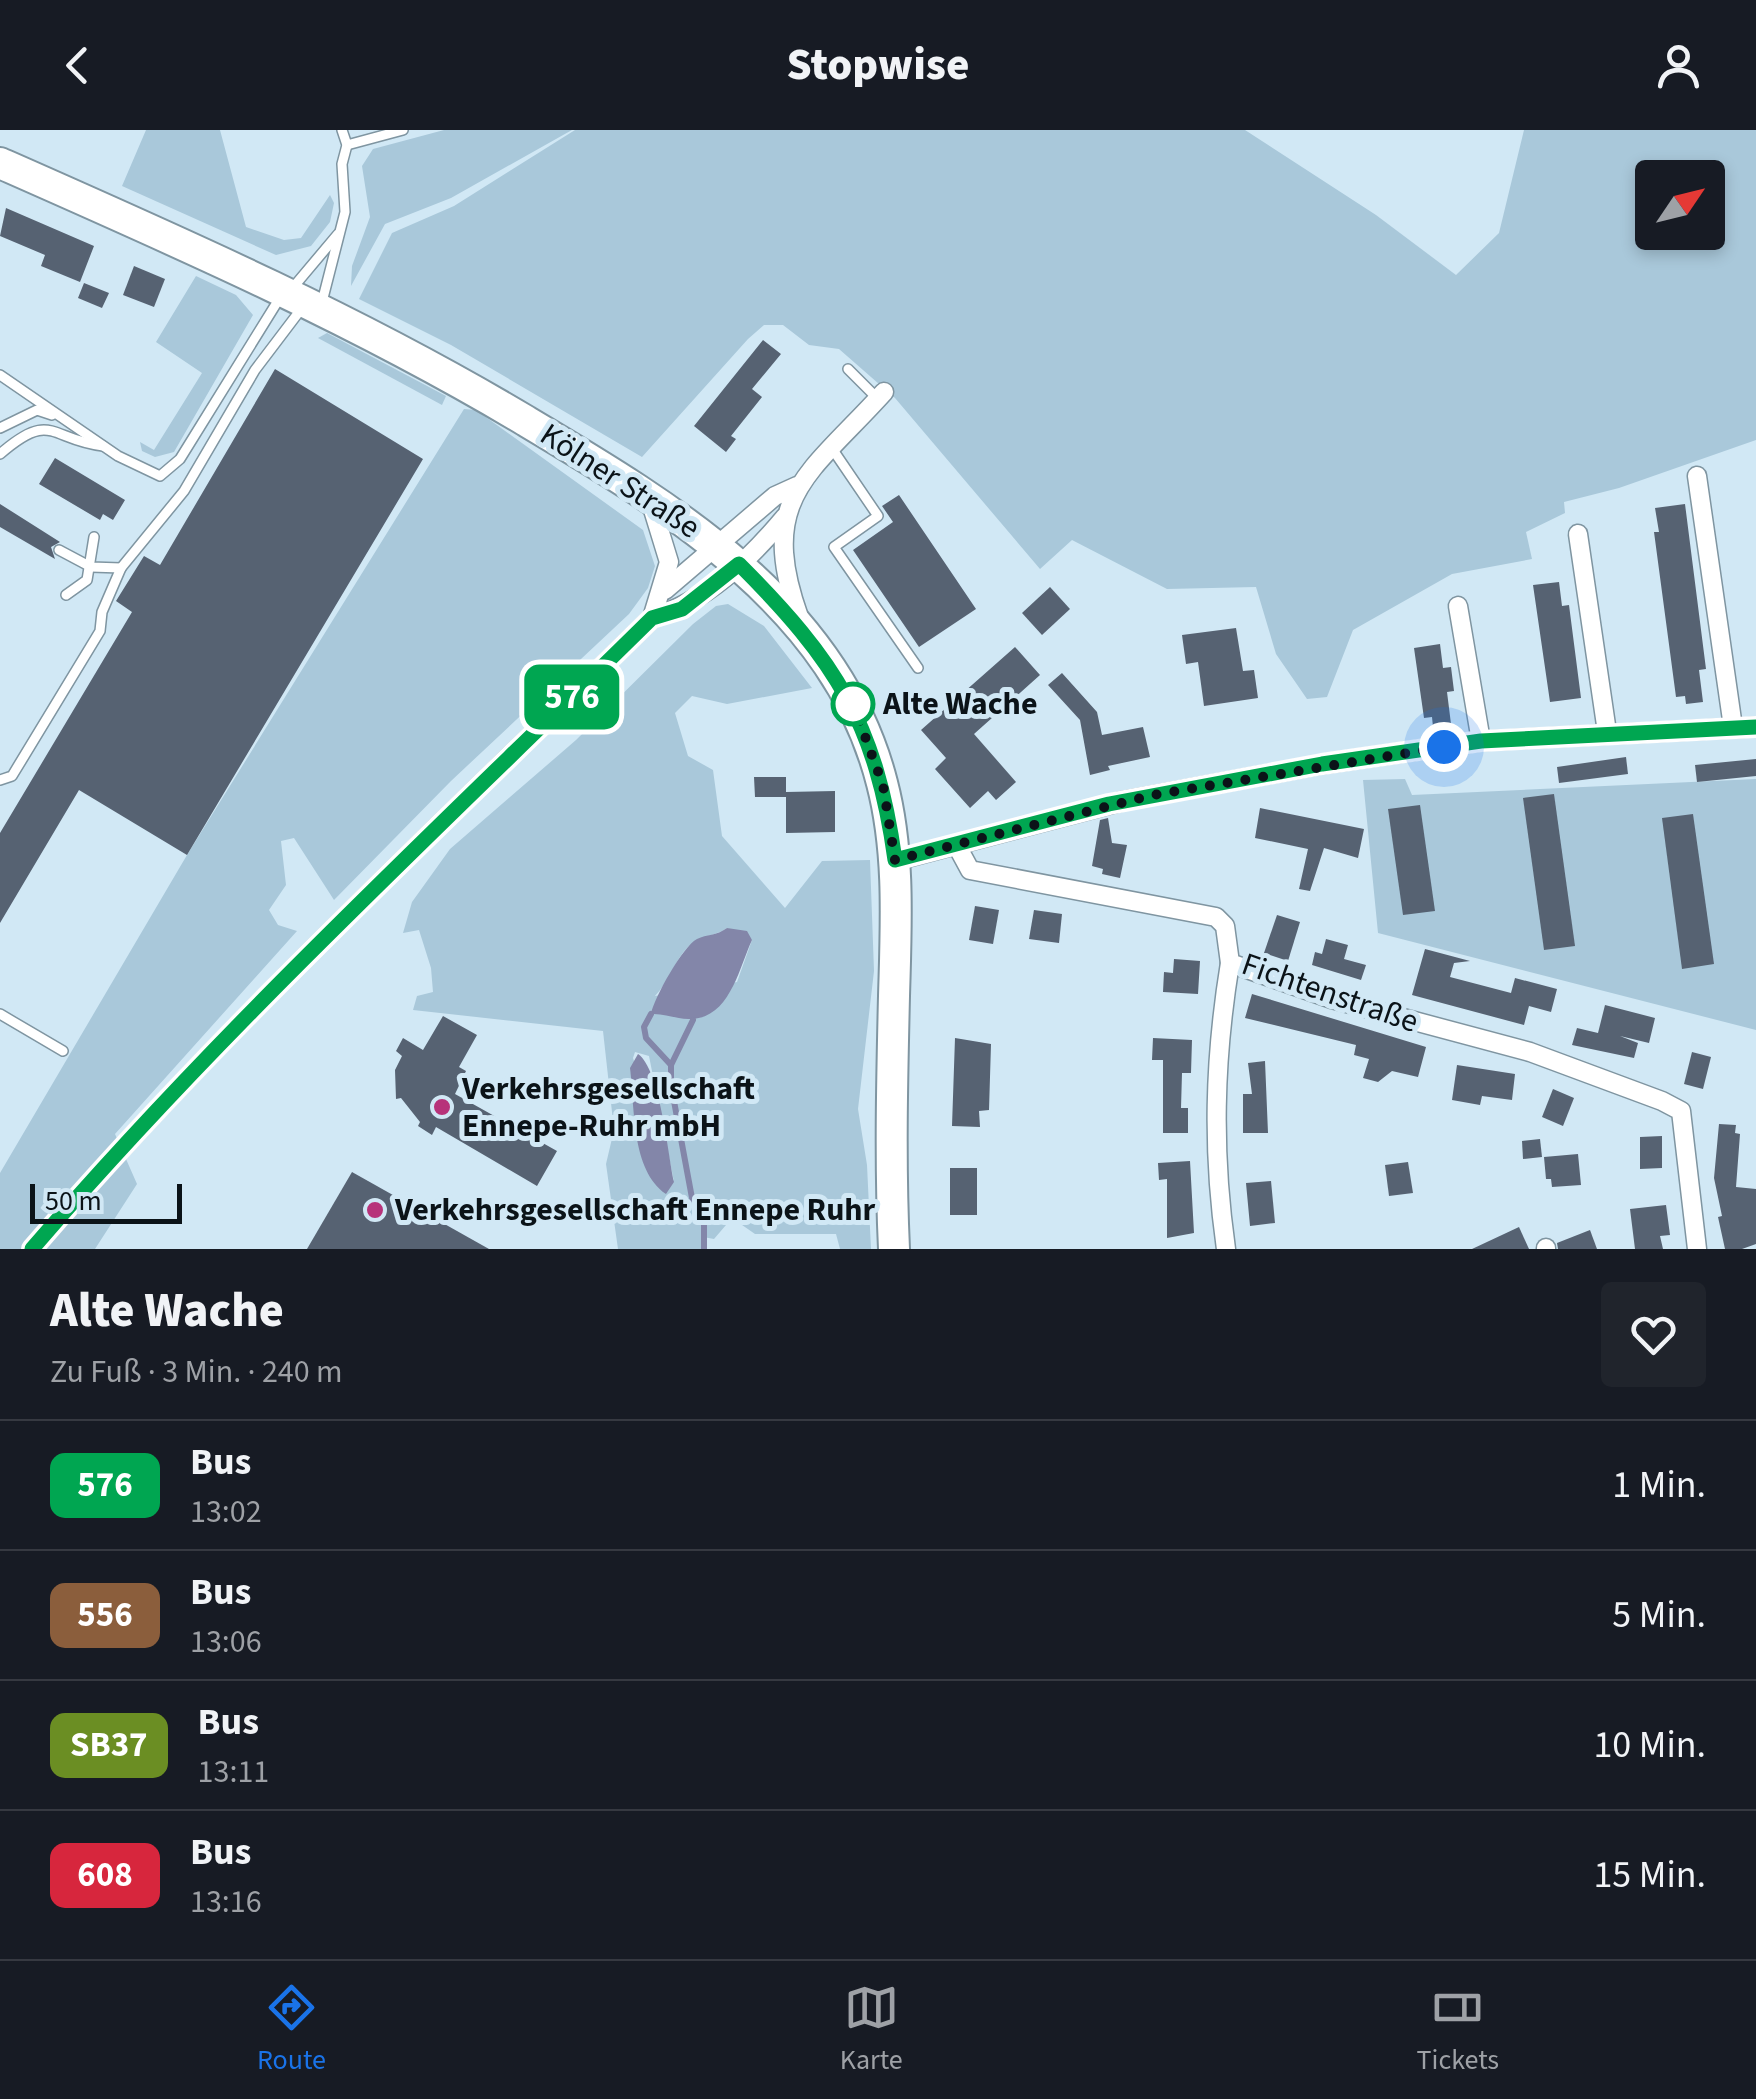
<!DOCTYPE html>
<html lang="de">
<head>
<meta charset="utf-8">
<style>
	body { margin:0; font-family:"Source Sans 3",sans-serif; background:#20242c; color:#f1f3f6; height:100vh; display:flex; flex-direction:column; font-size:38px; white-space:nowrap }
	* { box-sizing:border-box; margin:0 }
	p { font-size:32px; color:#9ea1a6 }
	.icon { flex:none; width:55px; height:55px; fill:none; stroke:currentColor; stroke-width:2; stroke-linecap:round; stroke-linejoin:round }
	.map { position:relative; height:1119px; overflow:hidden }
	.drawer { display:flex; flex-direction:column; background:#171b24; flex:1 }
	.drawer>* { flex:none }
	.badge { padding:0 20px; border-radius:15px; font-size:35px; line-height:65px }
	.needle { width:65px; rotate:55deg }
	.fabs { position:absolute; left:1635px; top:30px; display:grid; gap:20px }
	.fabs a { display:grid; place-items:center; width:90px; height:90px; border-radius:10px; background:#171b24; box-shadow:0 5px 15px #0003; font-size:50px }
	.scale { position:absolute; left:30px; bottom:25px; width:152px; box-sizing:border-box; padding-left:10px; border:5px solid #0b1318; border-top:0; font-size:28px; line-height:35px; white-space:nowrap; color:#0b1318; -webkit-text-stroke:8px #d1e8f5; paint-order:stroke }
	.you { position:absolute; width:50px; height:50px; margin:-25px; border:8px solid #fff; border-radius:50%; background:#1a73e8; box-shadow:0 0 0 15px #1a73e833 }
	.map>.badge { position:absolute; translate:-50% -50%; box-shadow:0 0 0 5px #fff }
	.round { display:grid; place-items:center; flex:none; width:105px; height:105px; border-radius:10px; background:#20242c }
	.summary { display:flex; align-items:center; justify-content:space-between; height:170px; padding:0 50px }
	h1 { font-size:48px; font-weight:800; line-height:75px }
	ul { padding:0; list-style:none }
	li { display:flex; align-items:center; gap:30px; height:130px; padding:0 50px; border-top:2px solid #363941 }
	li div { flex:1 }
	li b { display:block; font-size:38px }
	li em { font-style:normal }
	li .badge { min-width:110px; font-weight:700; text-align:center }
	header { display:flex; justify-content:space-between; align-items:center; height:130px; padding:0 50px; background:#171b24; font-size:45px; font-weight:800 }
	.tabs { display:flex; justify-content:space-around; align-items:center; height:140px; border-top:2px solid #363941; background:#171b24; font-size:28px; color:#9ea1a6 }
	.tabs a { display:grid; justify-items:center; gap:5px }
	.tabs .active { color:#1a73e8 }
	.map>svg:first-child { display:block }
	.green { fill:#a9c8da; fill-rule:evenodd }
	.water { fill:#8386a9 }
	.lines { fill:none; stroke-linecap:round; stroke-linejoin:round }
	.stream { stroke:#8386a9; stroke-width:6 }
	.building { fill:#566272 }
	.lane-casing { stroke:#7f95a1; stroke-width:12 }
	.street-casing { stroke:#7f95a1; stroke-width:21 }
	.primary-casing { stroke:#7f95a1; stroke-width:34 }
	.lane { stroke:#fff; stroke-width:9 }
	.street { stroke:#fff; stroke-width:18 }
	.primary { stroke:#fff; stroke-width:30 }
	.line-casing { stroke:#fff; stroke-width:22 }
	.line { stroke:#00a651; stroke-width:15 }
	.walk { stroke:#0b1318; stroke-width:10; stroke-dasharray:0 18 }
	.stop-dot { fill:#fff; stroke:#00a651; stroke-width:5 }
	.poi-dot { fill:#b7337a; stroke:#d1e8f5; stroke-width:4 }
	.labels { text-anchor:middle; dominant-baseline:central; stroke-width:10; stroke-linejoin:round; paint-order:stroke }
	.street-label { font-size:32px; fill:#0b1318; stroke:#d1e8f5 }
	.stop-label { font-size:32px; font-weight:bold; fill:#0b1318; stroke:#d1e8f5; text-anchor:start }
	.poi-label { font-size:32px; font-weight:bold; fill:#0b1318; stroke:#d1e8f5; text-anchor:start }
</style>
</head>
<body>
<header><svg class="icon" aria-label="back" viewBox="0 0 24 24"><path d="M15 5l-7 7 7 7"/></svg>Stopwise<svg class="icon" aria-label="person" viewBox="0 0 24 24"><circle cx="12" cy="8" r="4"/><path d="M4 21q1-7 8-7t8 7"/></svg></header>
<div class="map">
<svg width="1756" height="1119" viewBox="0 0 1756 1119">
	<rect width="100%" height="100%" fill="#d1e8f5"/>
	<g class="green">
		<path d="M146,0H220L246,97L284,110L301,108L330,65L334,73L330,92L311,116L276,125L122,56Z"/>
		<path d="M444,0H572L451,68L385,94L351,156L352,136L370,87L362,36L373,19Z"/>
		<path d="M575,0H1245L1376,85L1456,145L1499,103L1524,0H1756V310L1619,358L1564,372L1565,383L1526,402L1532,429L1452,444L1353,500L1327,567L1307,569L1276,524L1256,457L1167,459L1072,410L1040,439L895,268L839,219L809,215L783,195H764L748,209L642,327L451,215L359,169L392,103L454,76ZM1652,48H1708V102H1652Z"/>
		<path d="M196,146L236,165L253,185L174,322L155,327L142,321L140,312L154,320L202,243L156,212Z"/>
		<path d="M327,203L446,266L442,275L318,208Z"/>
		<path d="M464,279L476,280L643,400L655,436L648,458L629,484L451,651L334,770L294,708L281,711L286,755L269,780L278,795L297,801L115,1004L137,1054L95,1119H0V1043L187,725Z"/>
		<path d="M728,474L764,496L812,558L727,574L692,566L675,583L688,626L713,640L722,706L785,778L822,731L870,730L874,841L858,979L867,1035L871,1119H840L836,1104H755L732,1088L714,1109L703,1107L702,1119H618L606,1034L614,1000L603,901L413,880L417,866L433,862L431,838L419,800L403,803L412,772L450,719L576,610L693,494L716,476ZM727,798L752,810L737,852L655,866C669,852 675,829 689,816C701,805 714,807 727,798ZM635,922L649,926L674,1052L633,928Z"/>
		<path d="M1405,649L1412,665L1756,649V900L1378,803L1363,650Z"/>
	</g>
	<g class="water">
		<path d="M727,798L747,801L752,810C739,838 730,888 691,889C678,890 665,883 651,884C654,868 683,816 697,809C707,804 716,806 727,798Z"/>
		<path d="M638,924C660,939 668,1024 674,1052L666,1064C631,1040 635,978 630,938Z"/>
	</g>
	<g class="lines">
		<g class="stream">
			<path d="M651,884L644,897L646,908L671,935"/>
			<path d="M693,890L671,935V955L692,1068L704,1087V1119"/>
		</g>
	</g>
	<g class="building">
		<path d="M6,78L94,116L80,152L41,136L45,125L0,106Z"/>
		<path d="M134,136L165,149L154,177L123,165Z"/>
		<path d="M84,153L109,163L102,178L78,168Z"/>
		<path d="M763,210L781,224L752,259L762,267L731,306L736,309L726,322L694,296Z"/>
		<path d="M275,239L423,329L187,725L79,660L0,793V703L132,482L116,471L144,426L160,435Z"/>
		<path d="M55,328L125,370L113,390L103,384L100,390L39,354Z"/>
		<path d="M899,365L976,479L919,517L853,420L893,392L882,376Z"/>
		<path d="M0,374L60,412L51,417L55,429L0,397Z"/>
		<path d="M1685,374L1706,539L1699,540L1703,572L1686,574L1685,566L1676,567L1654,402H1659L1655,378Z"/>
		<path d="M1559,452L1562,476L1569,475L1581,568L1550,572L1533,455Z"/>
		<path d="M1050,457L1070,479L1042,505L1022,483Z"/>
		<path d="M1236,498L1243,541L1254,540L1258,568L1204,576L1198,532L1186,534L1182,505Z"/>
		<path d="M1440,514L1443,538L1451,537L1454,561L1447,562L1451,594L1433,597L1432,587L1424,588L1414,518Z"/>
		<path d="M1015,517L1040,545L974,604L1016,652L996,670L988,661L970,678L935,639L946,628L921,600Z"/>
		<path d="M1062,543L1097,582L1102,605L1143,597L1150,627L1108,636L1110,640L1090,645L1080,590L1048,555Z"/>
		<path d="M1626,627L1628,644L1559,653L1557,637Z"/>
		<path d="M1756,629V646L1697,652L1695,635Z"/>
		<path d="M754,647H786V662L835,661V702L786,703V667H755Z"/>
		<path d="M1554,664L1575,816L1544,820L1523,668Z"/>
		<path d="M1420,675L1435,781L1403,785L1388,679Z"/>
		<path d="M1260,678L1364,699L1358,728L1324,718L1310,761L1299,759L1308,719L1255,708Z"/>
		<path d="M1693,684L1714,834L1682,839L1662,688Z"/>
		<path d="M1108,688L1112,713L1127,715L1120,748L1102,744L1103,739L1092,736L1100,690Z"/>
		<path d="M975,776L999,780L993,814L969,810Z"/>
		<path d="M1034,780L1062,784L1059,813L1029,809Z"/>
		<path d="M1277,785L1300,792L1288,831L1264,823Z"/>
		<path d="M1326,809L1348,815L1344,829L1366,835L1361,850L1312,835L1315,822L1322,824Z"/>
		<path d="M1425,819L1470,831L1454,833L1450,847L1511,863L1515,848L1557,859L1551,882L1529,876L1524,895L1412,865Z"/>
		<path d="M1174,829L1200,831L1198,864L1163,862L1164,842L1173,843Z"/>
		<path d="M1252,864L1426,917L1418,947L1392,941L1378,952L1363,948L1369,929L1354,925L1356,915L1245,888Z"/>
		<path d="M1605,875L1655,888L1649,913L1620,906L1638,913L1634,928L1572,915L1577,898L1598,903Z"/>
		<path d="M443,886L477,905L459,937L466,941L455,964L557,1021L537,1056L436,997L432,1005L418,996L420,992L401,968L396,969L395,940L402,926L396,921L403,908L423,920Z"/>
		<path d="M955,908L991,914L989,980L979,981L980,997L952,996Z"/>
		<path d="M1153,908L1192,910L1191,943H1182L1181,978H1188V1003H1163V930H1152Z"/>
		<path d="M1692,922L1711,927L1703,959L1684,954Z"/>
		<path d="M1265,931L1268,1003H1243V964H1252L1248,933Z"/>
		<path d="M1457,935L1515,944L1512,970L1482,966L1480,975L1452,970Z"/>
		<path d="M1553,959L1574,968L1563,996L1542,987Z"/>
		<path d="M1719,994L1736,995L1735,1003L1740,1004L1736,1057L1756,1059V1114L1742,1119H1725L1718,1087L1722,1086L1714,1048Z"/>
		<path d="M1662,1006V1038L1640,1039V1007Z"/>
		<path d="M1540,1009L1542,1027L1523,1029L1522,1011Z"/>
		<path d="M1578,1024L1581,1055L1552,1057L1551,1049H1546L1544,1027Z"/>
		<path d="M1190,1031L1194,1103L1167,1108V1049L1159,1050L1158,1033Z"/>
		<path d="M1408,1032L1413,1063L1389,1066L1385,1035Z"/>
		<rect x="950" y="1038" width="27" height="47"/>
		<path d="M352,1042L489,1119H307Z"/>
		<path d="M1271,1051L1275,1093L1250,1096L1246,1053Z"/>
		<path d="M1666,1075L1670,1105L1660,1106L1663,1119H1635L1630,1079Z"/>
		<path d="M1519,1097L1529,1119H1472Z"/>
		<path d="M1590,1100L1597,1119H1558L1557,1113Z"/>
	</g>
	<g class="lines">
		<defs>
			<g id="lane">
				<path d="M347,15L403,0"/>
				<path d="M290,161L338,104"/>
				<path d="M321,176L345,82L342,34L347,15L342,0"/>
				<path d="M848,239L878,269"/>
				<path d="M0,245L118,326L160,346L180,329L281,166"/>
				<path d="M0,298L37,280L52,285"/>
				<path d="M831,317L878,386L834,417L918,538"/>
				<path d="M0,324C52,279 50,310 103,316"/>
				<path d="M59,420L91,437L121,438"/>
				<path d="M66,465L87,450L94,407"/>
				<path d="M0,650L12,646L100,501L102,482L121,438L184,361L255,240L302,178"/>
				<path d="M0,884L63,921"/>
			</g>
			<g id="street">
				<path d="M1697,346L1733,597"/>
				<path d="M1578,404L1607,602"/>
				<path d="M665,460L775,366L797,356"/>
				<path d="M1458,476L1481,611"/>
				<path d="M799,487C756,367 810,344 884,262"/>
				<path d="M652,488C706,471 749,430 785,387"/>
				<path d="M957,716L970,740L1216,787L1225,796L1230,833L1332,869L1530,922L1662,971L1681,981L1697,1119"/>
				<path d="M895,731L1123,671L1323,634L1481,611L1756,597"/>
				<path d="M1546,1118V1119"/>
				<path d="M32,1119C224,896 442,694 652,488L669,432L650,370"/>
				<path d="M1226,1119C1212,1021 1214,931 1230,833"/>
			</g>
			<path id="primary" d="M0,33C179,112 357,190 526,291C672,378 837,476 882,653C900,722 896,795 894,866C892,950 890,1034 894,1119"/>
		</defs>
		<use href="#lane" class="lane-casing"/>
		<use href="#street" class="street-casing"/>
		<use href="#primary" class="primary-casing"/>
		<use href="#lane" class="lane"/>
		<use href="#street" class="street"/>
		<use href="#primary" class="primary"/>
	</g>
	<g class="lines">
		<defs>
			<path id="line" d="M32,1119C224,896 442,695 652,488L682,479L739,434C836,531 876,593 895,730L1109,674L1322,634L1481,611L1756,597"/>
		</defs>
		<use href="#line" class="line-casing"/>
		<use href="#line" class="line"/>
		<path class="walk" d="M853,574L883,655L895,730L1153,665L1444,617"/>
	</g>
	<circle class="stop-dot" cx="853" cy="574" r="20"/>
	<g class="poi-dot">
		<circle cx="442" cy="977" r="10"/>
		<circle cx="375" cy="1080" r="10"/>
	</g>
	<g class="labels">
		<g class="street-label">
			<text transform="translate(620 351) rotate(33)">Kölner Straße</text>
			<text transform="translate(1330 863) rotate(19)">Fichtenstraße</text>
		</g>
		<g class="stop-label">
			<text x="883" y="574">Alte Wache</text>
		</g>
		<g class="poi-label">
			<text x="462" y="959">Verkehrsgesellschaft<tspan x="462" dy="37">Ennepe-Ruhr mbH</tspan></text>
			<text x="395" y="1080">Verkehrsgesellschaft Ennepe Ruhr</text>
		</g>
	</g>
</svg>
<div class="fabs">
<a><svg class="needle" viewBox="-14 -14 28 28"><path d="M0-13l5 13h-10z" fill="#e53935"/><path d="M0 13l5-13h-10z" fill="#9ea1a6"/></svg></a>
</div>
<div class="scale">50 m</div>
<div class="you" style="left:1444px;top:617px"></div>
<b class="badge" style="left:572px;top:567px;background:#00a651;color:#fff">576</b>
</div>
<section class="drawer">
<div class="summary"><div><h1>Alte Wache</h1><p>Zu Fuß · 3 Min. · 240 m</p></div><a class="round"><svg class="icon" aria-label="heart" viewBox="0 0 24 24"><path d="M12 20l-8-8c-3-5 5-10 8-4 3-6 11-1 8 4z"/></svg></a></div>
<ul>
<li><span class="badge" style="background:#00a651;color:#fff">576</span><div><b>Bus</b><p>13:02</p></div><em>1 Min.</em></li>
<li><span class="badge" style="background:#8b5e3c;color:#fff">556</span><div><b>Bus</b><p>13:06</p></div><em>5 Min.</em></li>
<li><span class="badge" style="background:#6b8e23;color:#fff">SB37</span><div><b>Bus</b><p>13:11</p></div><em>10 Min.</em></li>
<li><span class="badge" style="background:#d7263d;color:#fff">608</span><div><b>Bus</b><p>13:16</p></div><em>15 Min.</em></li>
</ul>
</section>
<nav class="tabs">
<a class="active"><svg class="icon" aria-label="directions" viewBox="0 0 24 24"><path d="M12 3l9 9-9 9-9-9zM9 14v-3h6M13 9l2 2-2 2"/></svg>Route</a>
<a><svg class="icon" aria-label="map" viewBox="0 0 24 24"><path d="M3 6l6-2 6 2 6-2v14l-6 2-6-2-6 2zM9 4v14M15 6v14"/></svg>Karte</a>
<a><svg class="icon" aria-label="tickets" viewBox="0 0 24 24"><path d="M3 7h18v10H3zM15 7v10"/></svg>Tickets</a>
</nav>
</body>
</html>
